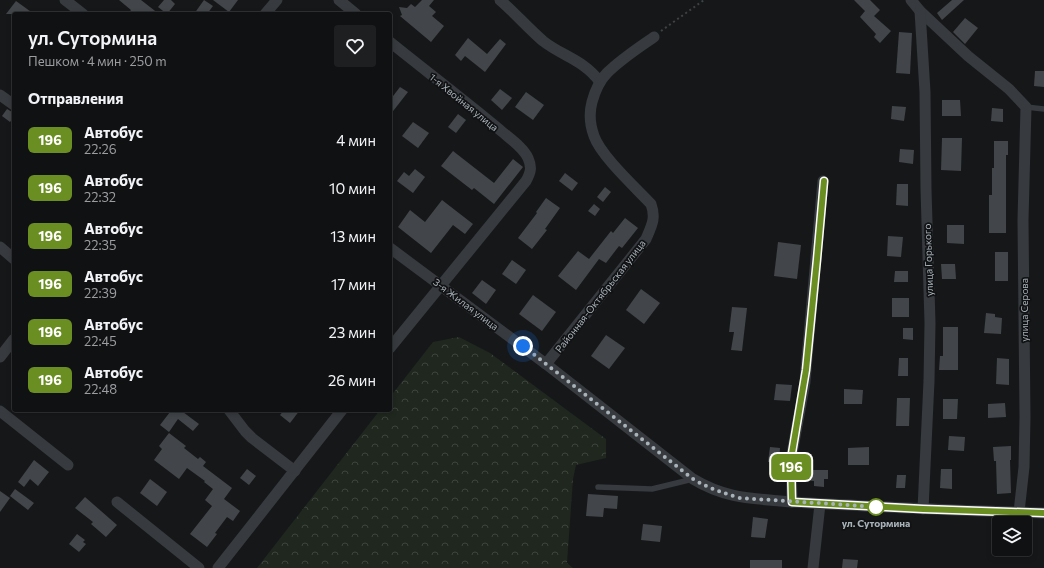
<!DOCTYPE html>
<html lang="ru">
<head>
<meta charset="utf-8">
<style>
	body { margin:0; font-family:Commissioner,sans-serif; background:#1e1f21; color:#f1f3f6; height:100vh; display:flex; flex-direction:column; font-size:15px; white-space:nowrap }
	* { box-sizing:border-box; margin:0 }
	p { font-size:13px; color:#9c9da0 }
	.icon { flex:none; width:22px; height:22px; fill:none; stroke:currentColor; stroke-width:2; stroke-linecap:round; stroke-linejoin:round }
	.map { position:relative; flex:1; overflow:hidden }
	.sheet { position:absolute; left:12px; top:12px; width:380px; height:400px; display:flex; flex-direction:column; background:#101113; border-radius:4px; box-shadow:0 2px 6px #0003,0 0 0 1px #303133 }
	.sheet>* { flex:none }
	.badge { padding:0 8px; border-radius:6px; font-size:14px; line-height:26px }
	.tools { position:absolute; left:992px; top:516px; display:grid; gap:8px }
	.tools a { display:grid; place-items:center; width:40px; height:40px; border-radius:4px; background:#101113; box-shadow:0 2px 6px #0003,0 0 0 1px #303133; font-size:20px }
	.you { position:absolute; width:20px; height:20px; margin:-10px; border:3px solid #fff; border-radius:50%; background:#1a73e8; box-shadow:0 0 0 6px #1a73e833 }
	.map>.badge { position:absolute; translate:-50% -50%; box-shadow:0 0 0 2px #fff }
	h2 { padding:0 16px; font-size:15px; line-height:36px }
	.round { display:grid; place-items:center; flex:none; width:42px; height:42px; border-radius:4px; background:#1e1f21 }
	.summary { display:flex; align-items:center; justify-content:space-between; height:68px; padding:0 16px }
	h1 { font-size:19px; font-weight:600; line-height:30px }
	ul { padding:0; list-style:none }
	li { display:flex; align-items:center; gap:12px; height:48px; padding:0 16px }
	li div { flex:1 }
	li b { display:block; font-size:15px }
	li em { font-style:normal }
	li .badge { min-width:44px; font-weight:700; text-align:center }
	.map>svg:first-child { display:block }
	.forest { fill:url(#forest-crowns) }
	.building { fill:#424549 }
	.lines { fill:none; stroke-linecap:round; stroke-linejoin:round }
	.path { stroke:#3d4245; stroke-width:2; stroke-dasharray:2 3; stroke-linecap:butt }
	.service { stroke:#373a3e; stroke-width:5.5 }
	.minor { stroke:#373a3e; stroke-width:11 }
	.line-casing { stroke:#fff; stroke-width:9 }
	.line { stroke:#6b8e23; stroke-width:6 }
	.walk { stroke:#a8b2b9; stroke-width:4; stroke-dasharray:0 7.2 }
	.stop-dot { fill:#fff; stroke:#6b8e23; stroke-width:2 }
	.labels { text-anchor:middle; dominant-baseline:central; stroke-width:3.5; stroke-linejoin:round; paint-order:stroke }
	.street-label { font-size:10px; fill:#a8b2b9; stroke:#111214 }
	.stop-label { font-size:10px; font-weight:bold; fill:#a8b2b9; stroke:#111214 }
</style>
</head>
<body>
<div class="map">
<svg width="1044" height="568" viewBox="0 0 1044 568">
	<defs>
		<pattern id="forest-crowns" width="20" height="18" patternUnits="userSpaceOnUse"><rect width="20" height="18" fill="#1f271e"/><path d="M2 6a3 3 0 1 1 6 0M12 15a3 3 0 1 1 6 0" fill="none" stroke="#3d443d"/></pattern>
	</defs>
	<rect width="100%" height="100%" fill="#161719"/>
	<path class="forest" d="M459,337L490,353L606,439V458L576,465L573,479L567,563L573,568H257L380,410H390V397L433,342Z"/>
	<g class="building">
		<path d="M119,0H141L159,14H128L131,10Z"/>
		<path d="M164,0H171L175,4L167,14L158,7Z"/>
		<path d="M204,0L213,6L207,14H194Z"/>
		<path d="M213,0H238L229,12Z"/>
		<path d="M422,0H434L429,6L436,12L432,16L444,26L431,42L400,16L402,15L399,7L407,8L411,4L415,7Z"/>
		<path d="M854,0H870L880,10L874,16L891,31L880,43L874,37L876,34L860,17L865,11Z"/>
		<path d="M952,0H964L942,20L937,13Z"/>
		<path d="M16,1L34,14H6Z"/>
		<path d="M965,18L978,28L965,44L953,32Z"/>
		<path d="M899,32L912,33L910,74L896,73Z"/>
		<path d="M468,38L487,54L500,39L506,44L485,72L465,56L461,61L455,55Z"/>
		<path d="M1035,71H1044V87L1034,86Z"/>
		<path d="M400,87L408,92L390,115V100Z"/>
		<path d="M500,89L512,98L502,110L491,100Z"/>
		<path d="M526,92L544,105L533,120L515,107Z"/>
		<path d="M942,100H960L961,116H942Z"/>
		<path d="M892,106L906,107L904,121L891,119Z"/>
		<path d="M992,108L1003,109V122L991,121Z"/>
		<path d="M7,109L14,113V117L10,122L2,116Z"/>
		<path d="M458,114L466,120L456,133L448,127Z"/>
		<path d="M413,122L429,133L418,148L402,136Z"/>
		<path d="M942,138H962L961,171L941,170Z"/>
		<path d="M994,141H1008V155H1006V233H989V195H992V168H994Z"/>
		<path d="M900,149L914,150L913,164L899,162Z"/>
		<path d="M453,151L494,183L513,159L523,167L494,204L474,188L472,190L441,166Z"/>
		<path d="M415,169L425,177L413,193L397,181L404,172L409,176Z"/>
		<path d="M565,173L578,183L572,191L559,181Z"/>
		<path d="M897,184H908V206L896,205Z"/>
		<path d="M605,187L611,192L603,202L597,197Z"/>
		<path d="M546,198L560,208L545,229L547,230L532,249L518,238L537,213L536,212Z"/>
		<path d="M442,200L473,224L465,234L453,225L431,253L398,227L410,210L425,222Z"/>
		<path d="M594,204L600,209L595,216L588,211Z"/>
		<path d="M625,218L638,228L622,248L619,246L606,263L599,259L576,290L558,276L578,251L589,259L611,231L613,233Z"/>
		<path d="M947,225H964V244L947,243Z"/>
		<path d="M888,236L903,237L901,257L887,256Z"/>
		<path d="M778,242L801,245L797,279L774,276Z"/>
		<rect x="995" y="252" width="13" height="29"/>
		<path d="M512,260L526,270L516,284L502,274Z"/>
		<path d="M941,264H955L956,279H942Z"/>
		<path d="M895,271H908V282H894Z"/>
		<path d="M482,280L496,290L486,304L472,293Z"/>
		<path d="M641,289L660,303L644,324L626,310Z"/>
		<path d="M533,295L556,312L542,331L519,314Z"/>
		<rect x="892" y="298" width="17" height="19"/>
		<path d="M732,307L747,308L742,351L731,350L734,332H729Z"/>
		<path d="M986,313L995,314V317L1002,318L1001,334L984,333Z"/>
		<path d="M943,327H958V370H939L940,356H943Z"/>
		<path d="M903,328H913V340L903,339Z"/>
		<path d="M606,335L625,348L609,369L591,356Z"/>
		<path d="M899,358H908V376H898Z"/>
		<path d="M997,358L1009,359V385L996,384Z"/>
		<path d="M776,384L792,385L790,401L774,400Z"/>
		<path d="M844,389L863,390L862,404H844Z"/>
		<path d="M897,398H910L909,426H896Z"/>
		<path d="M943,399H958L957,419H943Z"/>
		<path d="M1005,403L1006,417L988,418V404Z"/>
		<path d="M167,410H185L183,412L199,424L193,431L178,419L169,432L160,425L170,412Z"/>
		<path d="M284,410H300L290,423L280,415Z"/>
		<path d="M169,433L186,446L184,448L198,459L200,457L206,462L203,466L232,488L224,499L240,511L233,521L227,517L215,533L217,534L207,547L190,534L212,506L205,500L213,489L204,482L205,481L187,468L179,479L154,460L162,449L159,446Z"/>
		<path d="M949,436L965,437L964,451L948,450Z"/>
		<path d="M1011,446V460H1010L1011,493L997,494L996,461H994L993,447Z"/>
		<path d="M770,447L780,448L779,463L768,462Z"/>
		<path d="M869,447V465H848V448Z"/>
		<path d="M34,460L49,472L38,486L30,479L24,487L18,482Z"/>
		<path d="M247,469L256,476L249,485L240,478Z"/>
		<path d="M941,469H952V489L940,488Z"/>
		<path d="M798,470H828V479H824V487L814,486V481L798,480Z"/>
		<path d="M897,475H906L905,488H896Z"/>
		<path d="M150,479L167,492L157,506L140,493Z"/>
		<path d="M15,489L34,503L28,510L10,496Z"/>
		<path d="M0,491L10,498L0,512Z"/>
		<path d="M588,494L618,496L617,509L604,508L603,517L586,516Z"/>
		<path d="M85,497L117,525L106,537L91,524L93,522L75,508Z"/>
		<path d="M753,517L768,519L765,538L751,537Z"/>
		<path d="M643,524L662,526L660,542L641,540Z"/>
		<path d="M77,534L85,540L83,542L86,544L79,552L69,544Z"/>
		<path d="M843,559L858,560L857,568H842Z"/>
		<rect x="750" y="560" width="32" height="8"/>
	</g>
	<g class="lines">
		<path class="path" d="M661,31L704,0"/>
		<g class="service">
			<path d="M1026,107L1044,109"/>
			<path d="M598,487L652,489L693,479"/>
		</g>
		<g class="minor">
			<path d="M65,0L83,14"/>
			<path d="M339,0L356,14"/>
			<path d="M500,0C515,13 528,28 543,41C562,56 584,60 600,82"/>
			<path d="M911,0L920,11L968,56L1009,89L1026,107L1023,220L1025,417L1024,467L1019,512"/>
			<path d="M920,11L925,92L926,189L930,323L929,381L923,509"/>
			<path d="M265,14L277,0"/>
			<path d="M390,42C426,71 464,100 500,130C509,138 523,147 528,158C532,167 531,172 526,181L390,348"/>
			<path d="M0,95L14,105"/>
			<path d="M0,247L14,259"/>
			<path d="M390,248L546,364L693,479C723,497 746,498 780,501C803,503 826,504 850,505C914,509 979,511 1044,513"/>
			<path d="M0,357L14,339"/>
			<path d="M546,364L646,239C652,225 656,218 651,204C635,187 601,156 594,136C590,125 589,113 592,102C595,91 599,81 607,73C621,59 638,48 654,37"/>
			<path d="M229,410L245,431L252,438L295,471"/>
			<path d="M0,411L68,465"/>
			<path d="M117,502L199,568"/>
			<path d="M792,502L791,459L805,382L807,357L823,181"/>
			<path d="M218,568L342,410"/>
			<path d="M813,568L820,504"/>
		</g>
	</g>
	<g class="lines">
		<defs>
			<path id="line" d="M824,181L817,259L806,370L791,459L792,502L923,509L1044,513"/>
		</defs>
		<use href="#line" class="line-casing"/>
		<use href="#line" class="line"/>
		<path class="walk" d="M523,346L693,479C708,488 723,493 740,498L879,507H876"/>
	</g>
	<circle class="stop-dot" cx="876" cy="507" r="8"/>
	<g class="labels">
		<g class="street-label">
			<text transform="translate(464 102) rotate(39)">1-я Хвойная улица</text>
			<text transform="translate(928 260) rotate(-92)">улица Горького</text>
			<text transform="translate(600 296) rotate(-52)">Районная-Октябрьская улица</text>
			<text transform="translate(466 304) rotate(37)">3-я Жилая улица</text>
			<text transform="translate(1024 310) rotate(-90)">улица Серова</text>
		</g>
		<g class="stop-label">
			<text x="876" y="523">ул. Сутормина</text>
		</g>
	</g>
</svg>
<div class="tools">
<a><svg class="icon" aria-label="layers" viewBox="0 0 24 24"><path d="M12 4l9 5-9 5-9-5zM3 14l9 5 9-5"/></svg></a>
</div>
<div class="you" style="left:523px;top:346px"></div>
<b class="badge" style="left:791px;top:467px;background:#6b8e23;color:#fff">196</b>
<section class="sheet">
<div class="summary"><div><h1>ул. Сутормина</h1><p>Пешком · 4 мин · 250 m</p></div><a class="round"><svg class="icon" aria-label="heart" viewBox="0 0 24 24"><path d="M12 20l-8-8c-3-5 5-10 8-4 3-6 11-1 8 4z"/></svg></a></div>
<h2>Отправления</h2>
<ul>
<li><span class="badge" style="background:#6b8e23;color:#fff">196</span><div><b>Автобус</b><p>22:26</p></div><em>4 мин</em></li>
<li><span class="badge" style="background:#6b8e23;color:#fff">196</span><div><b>Автобус</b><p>22:32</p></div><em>10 мин</em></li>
<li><span class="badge" style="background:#6b8e23;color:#fff">196</span><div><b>Автобус</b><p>22:35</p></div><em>13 мин</em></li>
<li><span class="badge" style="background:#6b8e23;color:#fff">196</span><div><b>Автобус</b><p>22:39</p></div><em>17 мин</em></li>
<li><span class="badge" style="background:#6b8e23;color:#fff">196</span><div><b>Автобус</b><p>22:45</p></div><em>23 мин</em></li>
<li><span class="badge" style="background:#6b8e23;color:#fff">196</span><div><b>Автобус</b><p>22:48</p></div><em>26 мин</em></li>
</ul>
</section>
</div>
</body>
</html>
